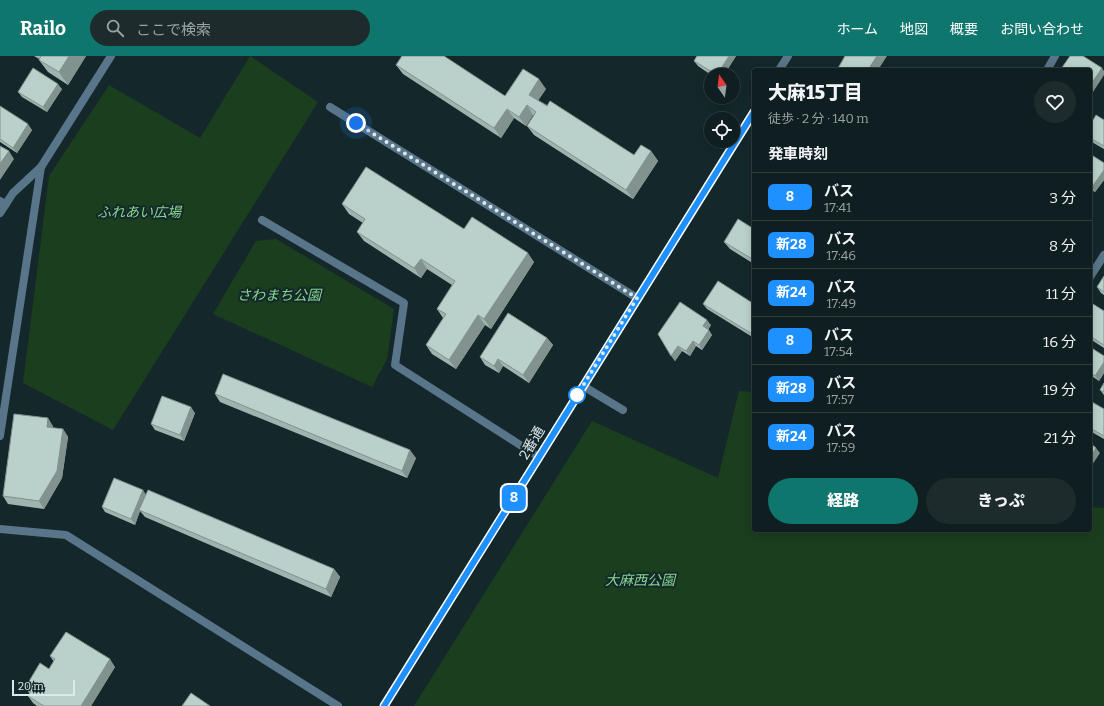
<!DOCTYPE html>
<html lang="ja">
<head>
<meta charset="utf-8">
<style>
	body { margin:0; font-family:Bitter,"Noto Sans JP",serif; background:#1d2b2d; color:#f1f3f6; height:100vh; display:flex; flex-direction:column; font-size:15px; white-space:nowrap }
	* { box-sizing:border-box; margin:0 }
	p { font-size:13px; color:#9ba2a5 }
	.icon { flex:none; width:22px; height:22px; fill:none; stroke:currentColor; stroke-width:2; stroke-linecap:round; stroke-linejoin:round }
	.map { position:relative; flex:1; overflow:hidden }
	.panel { position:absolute; left:752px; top:12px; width:340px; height:464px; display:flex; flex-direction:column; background:#0f1e20; border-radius:4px; box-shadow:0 2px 10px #0003,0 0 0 1px #2f3c3e }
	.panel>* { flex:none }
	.badge { padding:0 8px; border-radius:6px; font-size:14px; line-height:26px }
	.needle { width:26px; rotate:346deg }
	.tools { position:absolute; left:704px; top:12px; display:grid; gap:8px }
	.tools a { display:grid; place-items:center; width:36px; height:36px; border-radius:50%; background:#0f1e20; box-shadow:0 2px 10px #0003,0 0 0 1px #2f3c3e; font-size:20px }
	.scale { position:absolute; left:12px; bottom:10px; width:63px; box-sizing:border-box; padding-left:4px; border:2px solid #dce8ea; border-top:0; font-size:11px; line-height:14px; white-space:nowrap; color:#dce8ea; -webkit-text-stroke:3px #14282b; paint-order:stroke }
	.you { position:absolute; width:20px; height:20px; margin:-10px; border:3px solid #fff; border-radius:50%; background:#1a73e8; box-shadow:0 0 0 6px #1a73e833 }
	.map>.badge { position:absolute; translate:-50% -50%; box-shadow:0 0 0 2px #fff }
	h2 { padding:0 16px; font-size:15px; line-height:36px }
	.round { display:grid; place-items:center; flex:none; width:42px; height:42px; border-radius:21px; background:#1d2b2d }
	.summary { display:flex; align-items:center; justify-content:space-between; height:68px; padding:0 16px }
	h1 { font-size:19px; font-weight:800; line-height:30px }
	.button { display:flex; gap:8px; margin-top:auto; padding:8px 16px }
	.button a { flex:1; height:46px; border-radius:24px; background:#0f766e; color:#fff; font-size:16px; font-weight:800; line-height:46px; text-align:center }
	.button a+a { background:#1d2b2d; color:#f1f3f6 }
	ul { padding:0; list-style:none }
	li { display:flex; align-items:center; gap:12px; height:48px; padding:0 16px; border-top:1px solid #2f3c3e }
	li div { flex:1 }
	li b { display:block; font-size:15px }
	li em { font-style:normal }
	li .badge { min-width:44px; font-weight:700; text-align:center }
	header { display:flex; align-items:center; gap:24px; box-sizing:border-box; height:56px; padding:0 20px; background:#0f766e; color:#fff }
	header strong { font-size:19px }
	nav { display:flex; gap:22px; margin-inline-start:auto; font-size:14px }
	.search { width:280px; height:36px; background:#1d2b2d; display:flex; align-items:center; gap:10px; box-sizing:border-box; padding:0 14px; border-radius:22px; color:#9ba2a5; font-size:15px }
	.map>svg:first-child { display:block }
	.green { fill:#1b3e1f }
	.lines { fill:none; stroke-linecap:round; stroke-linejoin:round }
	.service { stroke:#597589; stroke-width:8 }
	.minor { stroke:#597589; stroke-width:8 }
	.tertiary { stroke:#597589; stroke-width:8 }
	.wall { fill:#a0b4af }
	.shaded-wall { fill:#82928e }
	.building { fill:#bad1cb; stroke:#82928e }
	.line-casing { stroke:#fff; stroke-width:9 }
	.line { stroke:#1e90ff; stroke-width:6 }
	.walk { stroke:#dce8ea; stroke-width:4; stroke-dasharray:0 7.2 }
	.stop-dot { fill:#fff; stroke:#1e90ff; stroke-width:2 }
	.labels { text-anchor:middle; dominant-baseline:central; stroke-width:4; stroke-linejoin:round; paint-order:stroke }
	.park-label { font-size:14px; font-style:italic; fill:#86d68b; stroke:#14282b }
	.street-label { font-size:14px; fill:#dce8ea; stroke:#14282b }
</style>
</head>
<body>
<header>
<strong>Railo</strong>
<div class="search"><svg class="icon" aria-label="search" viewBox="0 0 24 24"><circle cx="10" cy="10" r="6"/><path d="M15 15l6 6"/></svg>ここで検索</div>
<nav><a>ホーム</a><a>地図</a><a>概要</a><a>お問い合わせ</a></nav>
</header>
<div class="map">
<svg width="1104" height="650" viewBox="0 0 1104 650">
	<rect width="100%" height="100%" fill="#14282b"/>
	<g class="green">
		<path d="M250,0L318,46L113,374L23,327L49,120L109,29L200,82Z"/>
		<path d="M276,183L394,253L387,303L372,331L213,258L256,185Z"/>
		<path d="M739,335L754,336V474H1090V451L1104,452V650H414L592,365L718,422Z"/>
	</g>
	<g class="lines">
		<g class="service">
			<path d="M330,51L637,242"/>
			<path d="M0,145L6,148"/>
			<path d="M262,164L404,247L395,309L539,401"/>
			<path d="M583,330L623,354"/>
			<path d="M0,473L66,479L338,650"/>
		</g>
		<g class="minor">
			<path d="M1047,14L1055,0"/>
			<path d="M0,157L13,137L41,111"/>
			<path d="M1090,221L1104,199"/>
			<path d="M0,380L41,111L111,0"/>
		</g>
		<g class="tertiary">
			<path d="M779,14L788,0"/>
			<path d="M384,650L754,56"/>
		</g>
	</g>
	<g class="wall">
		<path d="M34,0H86L68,29L48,16L39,4V3Z"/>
		<path d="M736,0L724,19H711L698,10L694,5Z"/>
		<path d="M396,9L505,40L546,33L538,44L634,99L651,95L658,105L633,143L534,79L527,70L534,59H533L526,70L514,62L501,82L403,18Z"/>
		<path d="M62,33L47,56L22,41L18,36Z"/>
		<path d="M0,50L32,74L17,97L0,86Z"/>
		<path d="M1104,64V93L1090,85V69Z"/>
		<path d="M1090,98L1104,107V124L1095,136L1090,133Z"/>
		<path d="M342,148L464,173L534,206L491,273L485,269L456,313L432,298L426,289L443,262L437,253L452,229L427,213L421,222L364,185L357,176L363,167L349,158Z"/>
		<path d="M754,173V208L730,193L724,186Z"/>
		<path d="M1104,220V239L1101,237L1097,231Z"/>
		<path d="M703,248H754V282L707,253Z"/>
		<path d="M1090,252L1104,255V292L1090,283Z"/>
		<path d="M711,269L708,274L712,279L702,294L696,290L690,300L682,295L675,305L658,278Z"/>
		<path d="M547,282L553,289L529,327L503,310L499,317L485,309L480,301Z"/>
		<path d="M1090,291L1104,300V317L1099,325L1090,319Z"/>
		<path d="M1104,327V339L1100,334Z"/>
		<path d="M215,338L416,402L407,422L220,346Z"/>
		<path d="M1090,349L1104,353V383L1090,375Z"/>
		<path d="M195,357L184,385L155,374L151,368Z"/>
		<path d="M53,370V372L63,373L68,381L62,422L44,453L8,448L3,440Z"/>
		<path d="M146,438L334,513L340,521L331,541L145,461L140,455L135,469L105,456L102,451Z"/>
		<path d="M50,600L115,611L91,650H37L33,647L28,640L30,638L25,632L49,613L54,606Z"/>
	</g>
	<g class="shaded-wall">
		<path d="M69,0H86L68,29L59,16Z"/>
		<path d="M729,0H736L724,19H717Z"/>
		<path d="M877,0H887L878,14H868Z"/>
		<path d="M1102,12L1104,15V19L1093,36L1090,32V30Z"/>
		<path d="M539,23L546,33L536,48L529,39Z"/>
		<path d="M58,28L62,33L47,56L43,51Z"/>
		<path d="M527,49L533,59L526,70L519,61Z"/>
		<path d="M507,53L514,62L501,82L494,72Z"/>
		<path d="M28,68L32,74L17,97L13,92Z"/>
		<path d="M9,95L14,103L0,124V108Z"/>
		<path d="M651,95L658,105L633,143L626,134Z"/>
		<path d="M1104,114V124L1095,136L1092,131Z"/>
		<path d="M528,197L534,206L491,273L484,263Z"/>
		<path d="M421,203L427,213L421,222L414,212Z"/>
		<path d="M478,259L485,269L456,313L449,304Z"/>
		<path d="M707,264L711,269L706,276L703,270Z"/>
		<path d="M709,274L712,279L702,294L699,289Z"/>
		<path d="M547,282L553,289L529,327L523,319Z"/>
		<path d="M693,285L696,290L690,300L686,295Z"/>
		<path d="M678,290L682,295L675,305L671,300Z"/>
		<path d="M498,303L503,310L499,317L494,310Z"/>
		<path d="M1104,306V317L1099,325L1095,320Z"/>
		<path d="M191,351L195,357L184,385L180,379Z"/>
		<path d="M48,362L53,370L52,378L47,371Z"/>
		<path d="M63,373L68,381L62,422L44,453L39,445Z"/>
		<path d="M1096,392L1100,397L1090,412V402Z"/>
		<path d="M410,394L416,402L407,422L402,415Z"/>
		<path d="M143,434L147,440L139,454L140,455L135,469L131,463Z"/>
		<path d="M334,513L340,521L331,541L326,533Z"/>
		<path d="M110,603L115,611L91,650H81Z"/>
	</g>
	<g class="building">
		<path d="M41,0H69L59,16L39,4Z"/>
		<path d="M402,0H444L505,40L523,13L539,23L529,39L547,50L550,45L634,99L641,89L651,95L626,134L527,70L536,56L527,49L519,61L507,53L494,72L396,9Z"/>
		<path d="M697,0H729L717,19L694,5Z"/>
		<path d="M845,0H877L868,14H837Z"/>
		<path d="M1070,0H1083L1102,12L1090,30V14H1063L1061,13Z"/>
		<path d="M33,12L58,28L43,51L18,36Z"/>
		<path d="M0,50L28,68L13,92L0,83Z"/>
		<path d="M1096,59L1104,64V90L1090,82V69Z"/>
		<path d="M0,90L9,95L0,108Z"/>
		<path d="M1090,98L1104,107V114L1092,131L1090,130Z"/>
		<path d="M366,111L464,173L472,161L528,197L484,263L478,259L449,304L426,289L446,258L437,253L455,225L421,203L414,212L357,176L365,163L342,148Z"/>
		<path d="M738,163L754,173V204L724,186Z"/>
		<path d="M1104,220V236L1097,231Z"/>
		<path d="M718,225L754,248V279L703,248Z"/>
		<path d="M680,246L707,264L703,270L709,274L699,289L693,285L686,295L678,290L671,300L658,278Z"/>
		<path d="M1093,248L1104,255V289L1090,280V252Z"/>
		<path d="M508,257L547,282L523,319L498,303L494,310L480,301Z"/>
		<path d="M1090,291L1104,300V306L1095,320L1090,316Z"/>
		<path d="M223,318L410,394L402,415L215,338Z"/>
		<path d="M1104,327V336L1100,334Z"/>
		<path d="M162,340L191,351L180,379L151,368Z"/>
		<path d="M1092,346L1104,353V380L1090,372V349Z"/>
		<path d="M14,358L48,362L47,371L63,373L57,415L39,445L3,440Z"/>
		<path d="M1090,387L1096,392L1090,402Z"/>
		<path d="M114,422L143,434L131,463L102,451Z"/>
		<path d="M148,434L334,513L326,533L139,454Z"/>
		<path d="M66,576L110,603L81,650H44L28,640L31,635L25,632L40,607L49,613L55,603L50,600Z"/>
		<path d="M191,637L210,650H182Z"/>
	</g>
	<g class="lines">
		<defs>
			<path id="line" d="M384,650L754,56"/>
		</defs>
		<use href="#line" class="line-casing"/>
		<use href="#line" class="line"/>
		<path class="walk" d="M356,67L637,242L576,341L577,339"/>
	</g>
	<circle class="stop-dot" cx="577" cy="339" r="8"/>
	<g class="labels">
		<g class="park-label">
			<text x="139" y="156">ふれあい広場</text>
			<text x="279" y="239">さわまち公園</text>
			<text x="640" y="524">大麻西公園</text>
		</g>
		<g class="street-label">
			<text transform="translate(532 387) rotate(-59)">2番通</text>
		</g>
	</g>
</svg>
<div class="tools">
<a><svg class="needle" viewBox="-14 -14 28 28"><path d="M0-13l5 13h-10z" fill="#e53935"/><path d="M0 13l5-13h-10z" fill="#9ba2a5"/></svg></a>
<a><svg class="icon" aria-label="locate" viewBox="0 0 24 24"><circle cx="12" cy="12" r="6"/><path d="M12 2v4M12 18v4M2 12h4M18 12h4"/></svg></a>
</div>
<div class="scale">20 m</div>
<div class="you" style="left:356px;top:67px"></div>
<b class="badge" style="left:514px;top:442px;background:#1e90ff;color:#fff">8</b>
<section class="panel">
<div class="summary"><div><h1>大麻15丁目</h1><p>徒歩 · 2 分 · 140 m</p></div><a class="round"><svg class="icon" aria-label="heart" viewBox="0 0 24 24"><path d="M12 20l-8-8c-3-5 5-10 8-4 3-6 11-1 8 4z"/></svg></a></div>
<h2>発車時刻</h2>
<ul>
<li><span class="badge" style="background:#1e90ff;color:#fff">8</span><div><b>バス</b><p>17:41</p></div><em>3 分</em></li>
<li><span class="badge" style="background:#1e90ff;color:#fff">新28</span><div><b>バス</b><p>17:46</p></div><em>8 分</em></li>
<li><span class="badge" style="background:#1e90ff;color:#fff">新24</span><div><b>バス</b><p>17:49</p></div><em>11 分</em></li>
<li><span class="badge" style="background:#1e90ff;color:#fff">8</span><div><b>バス</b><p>17:54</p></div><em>16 分</em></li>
<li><span class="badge" style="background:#1e90ff;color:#fff">新28</span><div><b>バス</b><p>17:57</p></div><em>19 分</em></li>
<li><span class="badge" style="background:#1e90ff;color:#fff">新24</span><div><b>バス</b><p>17:59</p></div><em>21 分</em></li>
</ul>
<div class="button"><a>経路</a><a>きっぷ</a></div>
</section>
</div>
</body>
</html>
